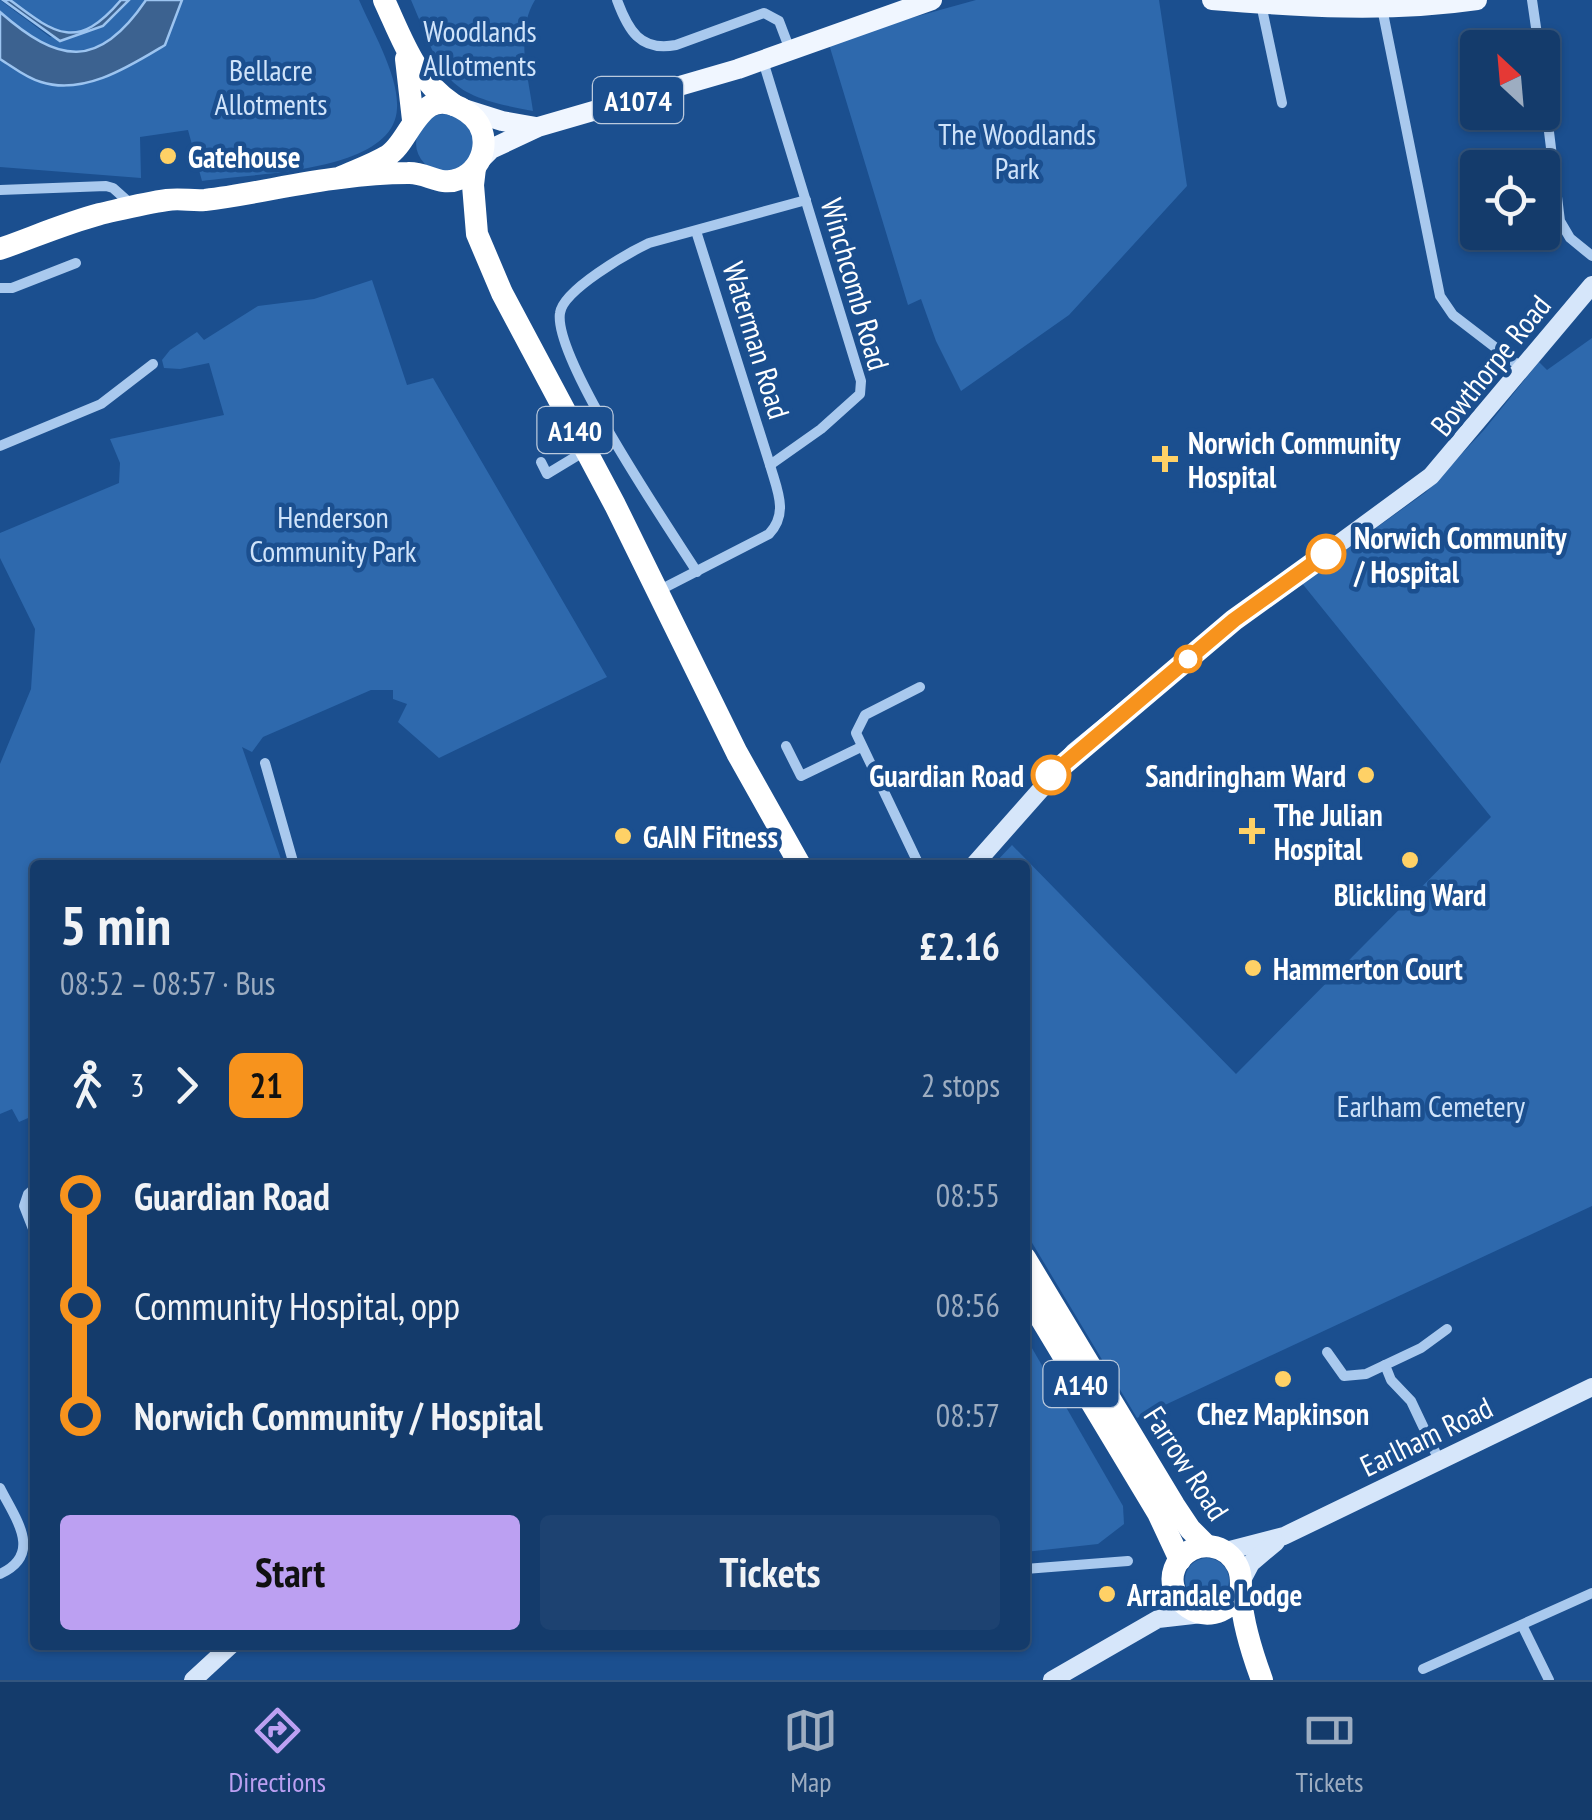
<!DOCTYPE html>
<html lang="en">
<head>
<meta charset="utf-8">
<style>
	body { margin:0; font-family:"PT Sans Narrow",sans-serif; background:#1d4271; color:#f1f3f6; height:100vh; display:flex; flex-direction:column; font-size:38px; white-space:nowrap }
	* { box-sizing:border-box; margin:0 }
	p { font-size:32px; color:#9dadc1 }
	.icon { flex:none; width:55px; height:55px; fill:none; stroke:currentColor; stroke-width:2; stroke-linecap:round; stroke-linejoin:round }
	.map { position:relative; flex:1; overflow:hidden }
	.sheet { position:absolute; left:30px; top:860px; width:1000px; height:790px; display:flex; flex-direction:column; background:#143b6b; border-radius:10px; box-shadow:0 2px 8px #0004,0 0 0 2px #33557e }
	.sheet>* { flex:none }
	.badge { padding:0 20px; border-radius:15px; font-size:35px; line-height:65px }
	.needle { width:65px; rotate:334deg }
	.fabs { position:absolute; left:1460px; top:30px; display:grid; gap:20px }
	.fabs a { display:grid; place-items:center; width:100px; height:100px; border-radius:10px; background:#143b6b; box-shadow:0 2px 8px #0004,0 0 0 2px #33557e; font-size:50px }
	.map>.badge { position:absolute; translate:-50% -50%; box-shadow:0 0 0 5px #fff }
	.legs { display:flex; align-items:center; gap:15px; height:110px; padding:0 30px; font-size:32px }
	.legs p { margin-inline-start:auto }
	.overview { display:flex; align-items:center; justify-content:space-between; height:170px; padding:0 30px }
	h1 { font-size:55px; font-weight:700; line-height:75px }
	.cta { display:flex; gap:20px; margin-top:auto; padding:20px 30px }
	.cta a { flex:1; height:115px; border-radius:10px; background:#bca0f2; color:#111; font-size:40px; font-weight:700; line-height:115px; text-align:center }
	.cta a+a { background:#1d4271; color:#f1f3f6 }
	ul { padding:0 30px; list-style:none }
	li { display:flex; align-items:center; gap:35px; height:110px; font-size:38px }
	li i { display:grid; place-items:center; width:15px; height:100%; margin:0 12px; background:currentColor }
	li i::after { content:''; width:25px; height:25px; margin:-12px; border:8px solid; border-radius:50%; background:#143b6b }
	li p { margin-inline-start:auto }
	li:first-child i { background:linear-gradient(#0000 50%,currentColor 0) }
	li:last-child i { background:linear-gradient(currentColor 50%,#0000 0) }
	.menu { display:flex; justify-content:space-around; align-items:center; height:140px; border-top:2px solid #33557e; background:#143b6b; font-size:28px; color:#9dadc1 }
	.menu a { display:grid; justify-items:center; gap:5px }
	.menu .active { color:#bca0f2 }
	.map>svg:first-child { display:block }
	.green { fill:#2e69ad }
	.water { fill:#3c6290; stroke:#9cc4f0; stroke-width:2.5 }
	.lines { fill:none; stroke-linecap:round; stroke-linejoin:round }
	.street { stroke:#a9c9ee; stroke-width:10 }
	.secondary { stroke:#d6e6fa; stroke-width:18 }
	.primary { stroke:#f0f6ff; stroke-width:20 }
	.highway { stroke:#fff; stroke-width:22 }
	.line-1-casing { stroke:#fff; stroke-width:22 }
	.line-1 { stroke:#f7931d; stroke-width:15 }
	.poi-dot { fill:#ffd166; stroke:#1b4f8f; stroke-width:4 }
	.stop-1-dot { fill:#fff; stroke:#f7931d; stroke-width:5 }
	.labels { text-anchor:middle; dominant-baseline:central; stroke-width:9; stroke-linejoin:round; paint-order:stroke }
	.shield { fill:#1b4f8f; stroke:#bbcadd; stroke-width:2.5 }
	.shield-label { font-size:28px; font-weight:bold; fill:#fff }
	.park-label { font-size:30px; fill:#cfe3fa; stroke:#1b4f8f }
	.poi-label { font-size:30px; font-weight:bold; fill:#fff; stroke:#1b4f8f; text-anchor:start }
	.street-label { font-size:30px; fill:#fff; stroke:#1b4f8f }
	.stop-label { font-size:30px; font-weight:bold; fill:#fff; stroke:#1b4f8f; text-anchor:start }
</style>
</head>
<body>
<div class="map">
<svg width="1592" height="1680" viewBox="0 0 1592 1680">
	<rect width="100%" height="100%" fill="#1b4f8f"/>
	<g class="green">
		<path d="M0,0L50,37C88,32 104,32 129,0H146C125,34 87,64 45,46C27,39 14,25 0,12Z"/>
		<path d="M10,0H121C77,52 55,34 10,0Z"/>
		<path d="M182,0H359C372,30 399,76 397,108C395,174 250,173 202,181L188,130L140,137L141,178L0,167V59L17,70L66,87L73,84L165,45Z"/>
		<path d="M411,0H535C515,33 528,74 533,111C441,94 446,81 411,0Z"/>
		<path d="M976,0H1159L1187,186L1069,315L961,391L936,341L921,299L908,305L828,41Z"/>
		<circle cx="445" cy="143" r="29"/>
		<path d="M372,280L407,385L433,378L607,677L439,758L398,722L407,704L393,699V690H371L263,737L252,752L242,747L283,865H35V1115L19,1122L12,1109L0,1114V764L31,689L35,629L0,558V533L119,483L120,463L110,439L224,415L209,363L180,369L164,368L162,360L170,350L197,332L204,340L258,306L314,299Z"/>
		<path d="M1592,338V1206L1137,1418L1025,1231V865H993L1012,845L1236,1074L1491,817L1301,582L1426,492L1484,430L1539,362L1547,370Z"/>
		<path d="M1025,1336L1123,1506L1124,1524L1098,1544L1025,1552Z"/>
		<circle cx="1207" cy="1580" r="22"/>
	</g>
	<g class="water">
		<path d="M3,0H10C55,34 77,52 121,0H129L103,26L60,41Z"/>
		<path d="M146,0H182L165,45C130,66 84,96 41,82C26,78 13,67 0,59V12C58,63 98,71 146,0Z"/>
	</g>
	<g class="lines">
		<g class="street">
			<path d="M617,0C628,30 640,52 676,45L764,13L779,21L790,50"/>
			<path d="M1532,0L1539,48"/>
			<path d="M1261,4L1282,103"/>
			<path d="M1382,8L1440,296L1453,315L1522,368"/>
			<path d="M1542,75L1560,221L1570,238L1592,256"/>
			<path d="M0,190L106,186L113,188L132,205"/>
			<path d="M696,231L770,465"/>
			<path d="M0,288H12L76,263"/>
			<path d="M0,446L101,404L153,364"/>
			<path d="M541,462L547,474L585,451"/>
			<path d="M697,572C669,528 553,358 560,313C563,290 628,253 649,243L806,200"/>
			<path d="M658,591L769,534C789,513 777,490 770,465L821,429L860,394L861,381L763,61"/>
			<path d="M786,746L801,776L861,747"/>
			<path d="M265,763L294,865"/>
			<path d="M919,865L856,733L865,715L920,687"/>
			<path d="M35,1188L28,1194L24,1206L35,1234"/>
			<path d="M1327,1352L1344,1376L1366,1374L1385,1365"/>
			<path d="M1439,1460L1411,1401L1391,1380L1385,1365L1421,1348L1447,1329"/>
			<path d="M0,1488C15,1518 44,1554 0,1574"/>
			<path d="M1025,1569L1128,1561"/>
			<path d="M1522,1625L1549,1680"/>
			<path d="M262,1645H278"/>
			<path d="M1423,1669L1592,1593"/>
		</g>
		<g class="secondary">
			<path d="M974,865L1074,752L1235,620L1431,476L1592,285"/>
			<path d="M1226,1551L1284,1536L1592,1387"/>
			<path d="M1242,1580L1251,1563L1276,1542"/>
			<path d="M193,1680L231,1645"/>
			<path d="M1052,1680L1158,1619L1202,1614"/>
		</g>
		<g class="primary">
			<path d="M1212,0C1300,7 1388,13 1477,0"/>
			<path d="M464,109L502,121L536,127"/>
			<path d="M482,158L491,149L538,127L738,69L932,0"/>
		</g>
		<g class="highway">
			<path d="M384,0C403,41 415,79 454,105"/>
			<path d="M406,59L413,120"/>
			<path d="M475,168L473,185L477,234L502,293L615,505L737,753L800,865"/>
			<path d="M0,249C34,237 66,223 100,214C122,209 145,203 167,200C180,198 192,201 205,200C250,195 295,183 340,178C362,175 386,173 408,173C427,172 440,187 459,179C487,168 493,129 467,112C419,79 412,142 387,156C372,165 354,171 339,178"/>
			<path d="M1025,1258L1174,1505L1190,1529L1207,1546"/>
			<path d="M1025,1292L1158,1513L1180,1560"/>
			<path d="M1240,1593C1210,1641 1152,1595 1180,1559C1197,1539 1227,1543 1238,1567C1243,1578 1240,1585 1241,1597C1243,1625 1252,1653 1262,1680"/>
		</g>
	</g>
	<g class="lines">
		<defs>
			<path id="line-1" d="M1051,775L1234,620L1326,554"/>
		</defs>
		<use href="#line-1" class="line-1-casing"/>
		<use href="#line-1" class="line-1"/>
	</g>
	<g class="poi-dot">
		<circle cx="168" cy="156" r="10"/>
		<path d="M1160 444h10v10h10v10h-10v10h-10v-10h-10v-10h10z"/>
		<circle cx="1366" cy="775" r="10"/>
		<path d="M1247 816h10v10h10v10h-10v10h-10v-10h-10v-10h10z"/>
		<circle cx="623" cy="836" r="10"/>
		<circle cx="1410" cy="860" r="10"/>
		<circle cx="1253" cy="968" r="10"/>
		<circle cx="1283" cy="1379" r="10"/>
		<circle cx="1107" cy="1594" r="10"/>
	</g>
	<g class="stop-1-dot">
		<circle cx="1326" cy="554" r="18"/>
		<circle cx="1188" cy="659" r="12"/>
		<circle cx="1051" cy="775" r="18"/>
	</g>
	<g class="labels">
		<g class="shield">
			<rect x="593" y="77" width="90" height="46" rx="8"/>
			<rect x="537.5" y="407" width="75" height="46" rx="8"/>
			<rect x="1043.5" y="1361" width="75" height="46" rx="8"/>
		</g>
		<g class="shield-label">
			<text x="638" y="100">A1074</text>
			<text x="575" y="430">A140</text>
			<text x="1081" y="1384">A140</text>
		</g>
		<g class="park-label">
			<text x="480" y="30">Woodlands<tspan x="480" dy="34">Allotments</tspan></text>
			<text x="271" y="69">Bellacre<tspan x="271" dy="34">Allotments</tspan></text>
			<text x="1017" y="133">The Woodlands<tspan x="1017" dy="34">Park</tspan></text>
			<text x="333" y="516">Henderson<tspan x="333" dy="34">Community Park</tspan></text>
			<text x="1431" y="1105">Earlham Cemetery</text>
		</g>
		<g class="poi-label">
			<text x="188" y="156">Gatehouse</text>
			<text x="1188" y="442">Norwich Community<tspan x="1188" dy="34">Hospital</tspan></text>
			<text x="1346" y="775" text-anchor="end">Sandringham Ward</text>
			<text x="1274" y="814">The Julian<tspan x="1274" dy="34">Hospital</tspan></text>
			<text x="643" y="836">GAIN Fitness</text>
			<text x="1410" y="894" text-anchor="middle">Blickling Ward</text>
			<text x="1273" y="968">Hammerton Court</text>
			<text x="1283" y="1413" text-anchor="middle">Chez Mapkinson</text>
			<text x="1127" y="1594">Arrandale Lodge</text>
		</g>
		<g class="street-label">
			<text transform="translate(856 284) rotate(74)">Winchcomb Road</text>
			<text transform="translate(757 340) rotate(73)">Waterman Road</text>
			<text transform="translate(1490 365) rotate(-51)">Bowthorpe Road</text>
			<text transform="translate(1426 1436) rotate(-26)">Earlham Road</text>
			<text transform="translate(1187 1463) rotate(57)">Farrow Road</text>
		</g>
		<g class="stop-label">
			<text x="1354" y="537">Norwich Community<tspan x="1354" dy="34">/ Hospital</tspan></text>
			<text x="1024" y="775" text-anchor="end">Guardian Road</text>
		</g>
	</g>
</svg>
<div class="fabs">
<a><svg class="needle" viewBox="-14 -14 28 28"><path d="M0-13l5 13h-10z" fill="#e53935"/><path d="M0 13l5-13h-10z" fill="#9dadc1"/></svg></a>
<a><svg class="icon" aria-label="locate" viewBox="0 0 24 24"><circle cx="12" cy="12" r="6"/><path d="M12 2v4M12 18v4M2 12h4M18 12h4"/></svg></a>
</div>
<section class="sheet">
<div class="overview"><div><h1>5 min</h1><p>08:52 – 08:57 · Bus</p></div><b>£2.16</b></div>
<div class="legs"><svg class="icon" aria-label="walk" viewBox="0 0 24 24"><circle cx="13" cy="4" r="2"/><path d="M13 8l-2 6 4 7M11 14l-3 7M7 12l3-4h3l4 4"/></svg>3<svg class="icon" aria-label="forward" viewBox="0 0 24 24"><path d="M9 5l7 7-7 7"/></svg><b class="badge" style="background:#f7931d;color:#111">21</b><p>2 stops</p></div>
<ul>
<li><i style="color:#f7931d"></i><b>Guardian Road</b><p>08:55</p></li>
<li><i style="color:#f7931d"></i><span>Community Hospital, opp</span><p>08:56</p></li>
<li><i style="color:#f7931d"></i><b>Norwich Community / Hospital</b><p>08:57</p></li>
</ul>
<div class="cta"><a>Start</a><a>Tickets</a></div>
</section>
</div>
<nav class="menu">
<a class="active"><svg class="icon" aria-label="directions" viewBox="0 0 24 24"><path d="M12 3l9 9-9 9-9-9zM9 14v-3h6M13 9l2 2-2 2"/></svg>Directions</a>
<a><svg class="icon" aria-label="map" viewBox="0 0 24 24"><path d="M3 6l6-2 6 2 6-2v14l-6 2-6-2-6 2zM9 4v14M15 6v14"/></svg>Map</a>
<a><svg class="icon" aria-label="tickets" viewBox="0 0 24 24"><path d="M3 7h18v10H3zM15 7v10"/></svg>Tickets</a>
</nav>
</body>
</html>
